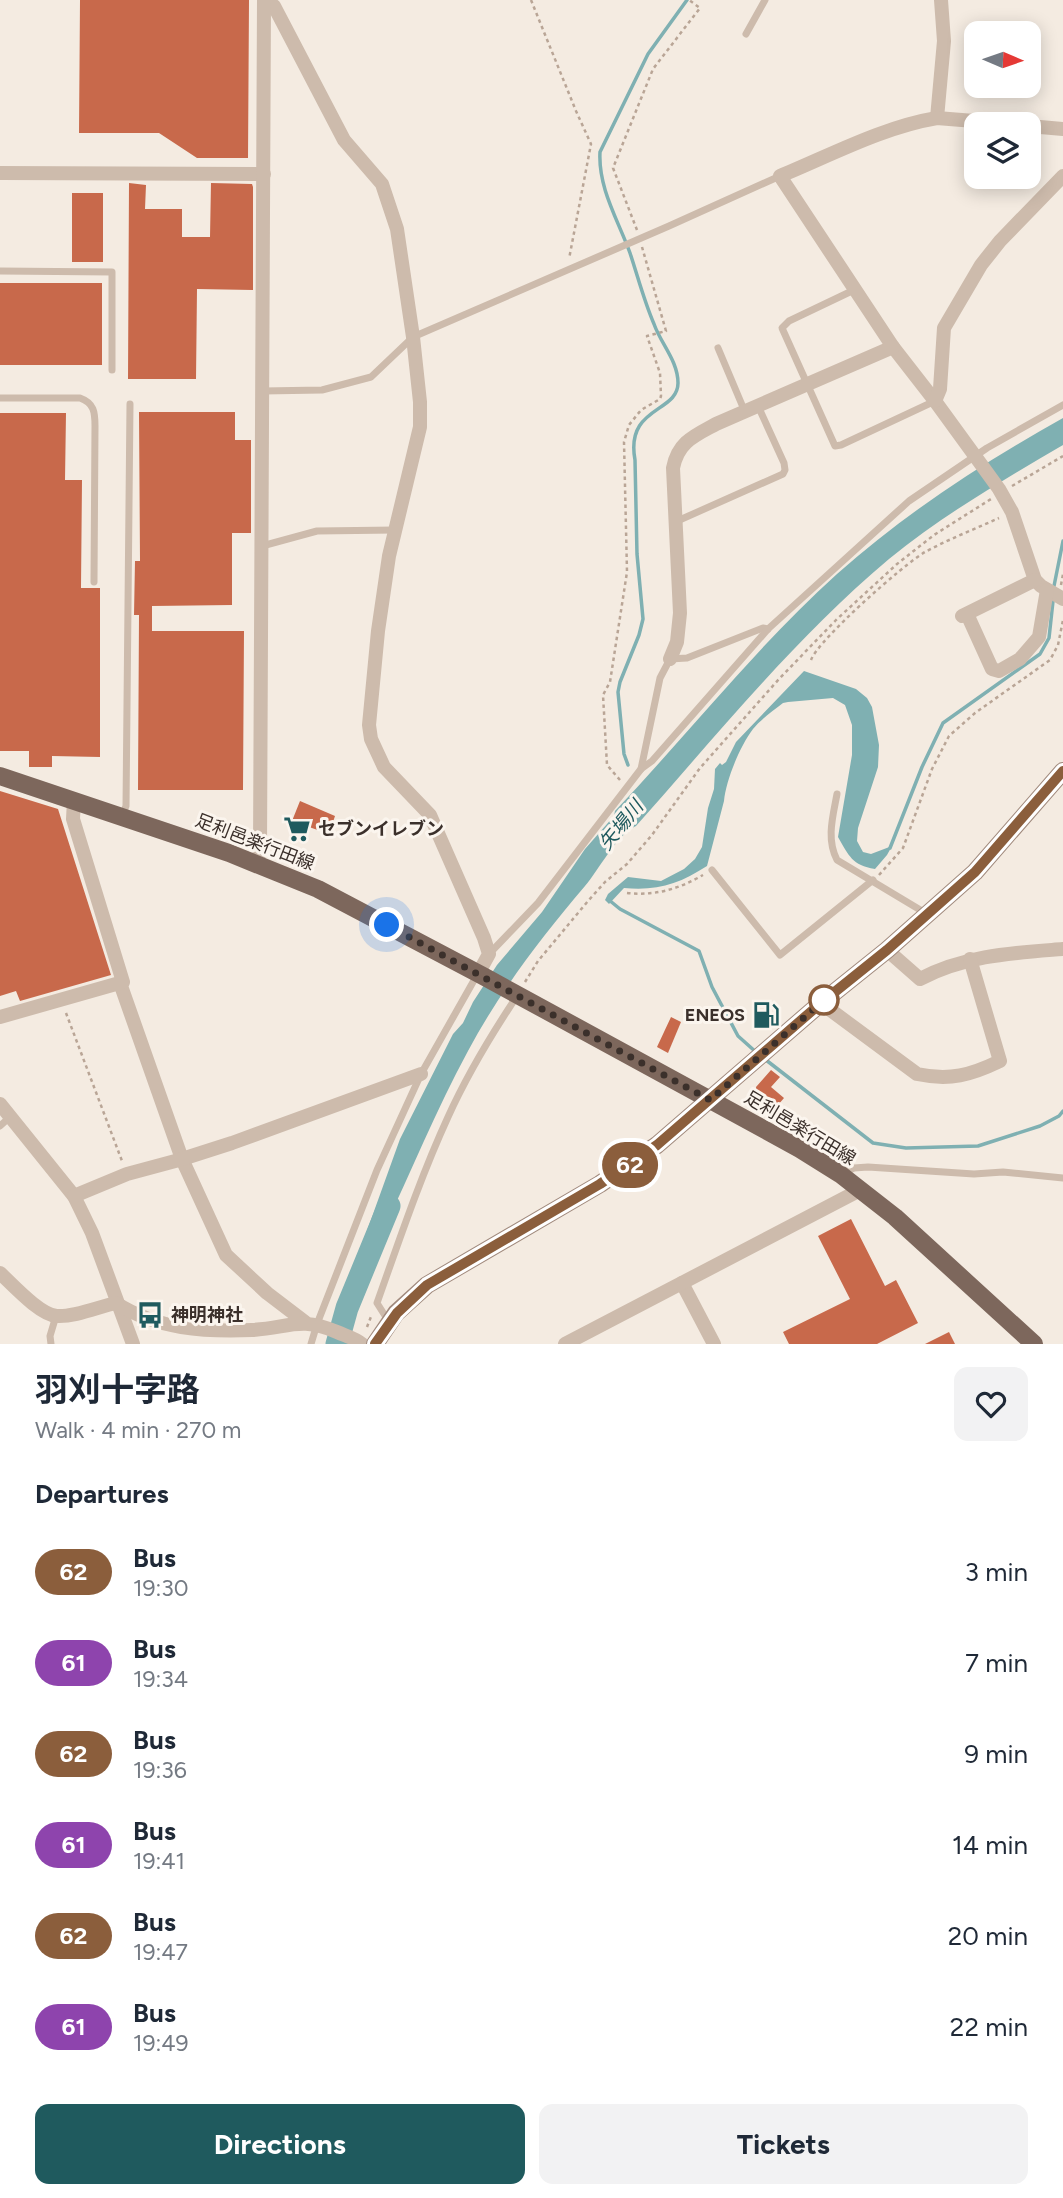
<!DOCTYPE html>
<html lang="en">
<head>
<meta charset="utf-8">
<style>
	body { margin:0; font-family:Figtree,"Noto Sans JP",sans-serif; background:#f2f2f3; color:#1f2937; height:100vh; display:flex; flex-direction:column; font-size:26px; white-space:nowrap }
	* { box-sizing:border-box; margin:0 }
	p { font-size:23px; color:#747a83 }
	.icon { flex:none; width:38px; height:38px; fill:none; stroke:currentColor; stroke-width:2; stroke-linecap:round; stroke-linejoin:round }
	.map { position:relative; height:1344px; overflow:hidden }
	.drawer { display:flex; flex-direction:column; background:#fff; flex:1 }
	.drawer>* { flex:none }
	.badge { padding:0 14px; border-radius:23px; font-size:24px; line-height:46px }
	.needle { width:46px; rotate:92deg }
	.buttons { position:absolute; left:964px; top:21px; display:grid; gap:14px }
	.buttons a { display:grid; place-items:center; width:77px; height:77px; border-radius:14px; background:#fff; box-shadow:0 4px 18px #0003; font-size:35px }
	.you { position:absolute; width:35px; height:35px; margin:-18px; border:5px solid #fff; border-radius:50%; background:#1a73e8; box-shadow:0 0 0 10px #1a73e833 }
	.map>.badge { position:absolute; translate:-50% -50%; box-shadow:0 0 0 4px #fff }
	h2 { padding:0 35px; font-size:26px; line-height:63px }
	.round { display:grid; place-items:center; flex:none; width:74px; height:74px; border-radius:14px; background:#f2f2f3 }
	.overview { display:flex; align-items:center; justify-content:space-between; height:119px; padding:0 35px }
	h1 { font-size:33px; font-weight:700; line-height:52px }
	.cta { display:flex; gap:14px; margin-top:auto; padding:14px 35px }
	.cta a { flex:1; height:80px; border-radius:14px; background:#1f5a5e; color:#fff; font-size:28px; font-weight:700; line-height:80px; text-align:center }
	.cta a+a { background:#f2f2f3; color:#1f2937 }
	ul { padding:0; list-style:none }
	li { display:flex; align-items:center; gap:21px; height:91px; padding:0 35px }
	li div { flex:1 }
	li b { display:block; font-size:26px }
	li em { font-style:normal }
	li .badge { min-width:77px; font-weight:700; text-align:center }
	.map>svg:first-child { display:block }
	.water { fill:#7fb0b2 }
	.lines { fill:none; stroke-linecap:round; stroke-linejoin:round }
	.stream { stroke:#7fb0b2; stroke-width:3.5 }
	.river { stroke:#7fb0b2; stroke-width:23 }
	.building { fill:#c8694b }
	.path { stroke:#b9a596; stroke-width:2.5; stroke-dasharray:3.5 3.5; stroke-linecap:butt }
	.lane { stroke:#cdbbac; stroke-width:7 }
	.street { stroke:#cdbbac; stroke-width:14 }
	.secondary { stroke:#a18a7d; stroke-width:18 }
	.primary { stroke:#7d675c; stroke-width:18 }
	.line-casing { stroke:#fff; stroke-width:16 }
	.line { stroke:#8b5e3c; stroke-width:10 }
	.walk { stroke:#3b302b; stroke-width:7; stroke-dasharray:0 12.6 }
	.stop-dot { fill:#fff; stroke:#8b5e3c; stroke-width:3.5 }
	.labels { text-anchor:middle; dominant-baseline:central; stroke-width:6; stroke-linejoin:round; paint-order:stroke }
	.poi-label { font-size:18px; font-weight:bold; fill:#3b302b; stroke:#fbf5ee; text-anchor:start }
	.street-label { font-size:18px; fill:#3b302b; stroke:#fbf5ee }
	.water-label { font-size:19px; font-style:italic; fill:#1f5a5e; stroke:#fbf5ee }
</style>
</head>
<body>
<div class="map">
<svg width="1063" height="1344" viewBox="0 0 1063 1344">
	<rect width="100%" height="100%" fill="#f4ebe1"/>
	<g class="water">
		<path d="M1063,418V445C1003,480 943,515 889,559C795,638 717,735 636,826C618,833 598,871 585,886C541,938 500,991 468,1051C436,1110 411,1172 382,1233L364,1239L400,1139L453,1034L463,1023L473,1002L497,965L542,912L585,849L614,816L615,811C689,733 756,647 837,574C907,512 981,464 1063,418Z"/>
		<path d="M804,671L856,689L867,698L872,707L879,745L878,767L858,828L857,841L863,852L871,854L892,846L887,855L875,869C852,865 849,856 838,837L852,755V725L845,705L833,698L788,702L783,703C773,711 761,719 753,729C740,746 726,780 724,801L707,866C679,884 658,891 624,888L609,904L605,900L608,894L628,877L661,881L684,869L695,859L702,847L708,808L714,789L715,769L720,763L722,765L726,762L736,742Z"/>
	</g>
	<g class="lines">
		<g class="stream">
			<path d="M1054,586L1063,541"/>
			<path d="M628,765L624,754L618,692L620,682L639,635L643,619L637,554L635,460C625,406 678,413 678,383C678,361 661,344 654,324C644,301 638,277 630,253C618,220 598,188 600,152L648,54L687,0"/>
			<path d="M890,848L922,767L943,723L1040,654L1049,638L1053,601"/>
			<path d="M609,900L620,909L699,951L712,987L738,1036L757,1053"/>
			<path d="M766,1060L873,1143L906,1148L978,1146L1040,1126L1059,1116L1063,1111"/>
		</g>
		<path class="river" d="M337,1344L347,1308L389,1206"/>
	</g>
	<g class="building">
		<path d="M80,0H249L248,158H197L159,133H79Z"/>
		<path d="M129,183L146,185L145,209H182V237H210L211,183L252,184L253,187V290L197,289L196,379H128Z"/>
		<rect x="72" y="193" width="31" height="69"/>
		<rect x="0" y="283" width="102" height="82"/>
		<path d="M139,412H235V440H251V533H232V605L152,606V631H244L243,790H138L139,615H134L135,561H140Z"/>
		<path d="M0,413H66L65,480H82L81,588H100V757L52,756V767H29V751H0Z"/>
		<path d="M0,791L58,809L111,975L20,1001L16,991L0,996Z"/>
		<path d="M300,801L335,816L329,834L292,821Z"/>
		<path d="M671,1017L681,1022L668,1053L657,1047Z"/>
		<path d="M771,1070L780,1077L771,1087L784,1098L772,1112L757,1099L756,1087Z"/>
		<path d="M851,1219L885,1286L896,1280L918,1323L877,1344H789L783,1332L850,1299L818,1236Z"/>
		<path d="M949,1332L955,1344H925Z"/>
	</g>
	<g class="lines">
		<g class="path">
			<path d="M531,0L576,111L591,144L569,259"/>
			<path d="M637,230L613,168L653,69L700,8L689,0"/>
			<path d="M1012,486L1063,456"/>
			<path d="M1061,585L1063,574"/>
			<path d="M811,660C818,640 904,564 925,552C949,539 975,529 999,518"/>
			<path d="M620,780L607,765L603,695L610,682L627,572L624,442L629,425L641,410L660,399L661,396L660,373L647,336L666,331L642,247"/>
			<path d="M879,875L903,848L932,769L949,736L975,713L1050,660L1058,645L1063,620"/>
			<path d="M627,893C655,896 679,889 703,875"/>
			<path d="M525,982L538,961L588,901L605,882L627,864L652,835L700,768L779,679L836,620L897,564L934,535L991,499"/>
			<path d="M66,1013L122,1161"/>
			<path d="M367,1327L372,1314"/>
		</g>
		<g class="lane">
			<path d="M746,34L765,0"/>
			<path d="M0,271L112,272V370"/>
			<path d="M854,290L789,321L782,328L835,446L841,445L935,401"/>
			<path d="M718,348L745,412"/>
			<path d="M263,391L322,390L371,377L413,337L669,226L780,176"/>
			<path d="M0,398H80C94,403 95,412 95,426L94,582"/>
			<path d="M675,522L783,474L785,470L784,463L758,406"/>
			<path d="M262,546L317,531L395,530"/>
			<path d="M641,769L660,678L670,659L687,658L763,628L768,629"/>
			<path d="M837,794C833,816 826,839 837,860L927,914"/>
			<path d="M122,816L126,806L130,404"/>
			<path d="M712,870L780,955L873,880"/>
			<path d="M489,954L538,903L641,769L652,761L768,629L909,501L987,448L1063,405"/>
			<path d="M0,1126L10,1117"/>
			<path d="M841,1174L854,1168L868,1167L974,1174L1003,1172L1063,1178"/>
			<path d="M389,1322L377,1303C399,1241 420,1178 448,1117C467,1075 491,1035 517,996"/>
			<path d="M51,1344L50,1336L56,1316"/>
			<path d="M311,1344L317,1324L377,1170L421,1074L477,975"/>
		</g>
		<g class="street">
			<path d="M264,0L274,6L344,140L382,184L397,229L413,337L420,402V427L389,556L378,631L369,725L371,739L384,767L430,815L484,938L489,954L478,974"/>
			<path d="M937,118L944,41L941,0"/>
			<path d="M1011,124L937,118C883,127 831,155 780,176L893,347L935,401L999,489L1012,512L1035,580L1041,586L1063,599"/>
			<path d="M1029,126L1063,129"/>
			<path d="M0,173L264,174"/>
			<path d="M935,401L940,389L944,328L981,265L1000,241L1063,176"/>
			<path d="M967,614L992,669L999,671L1020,659L1039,637L1047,590"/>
			<path d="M962,616L1035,580"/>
			<path d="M670,659L677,642L680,613L673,468C678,442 694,436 716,424L893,347"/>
			<path d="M257,864L260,849L264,0"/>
			<path d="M887,950L920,979C966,955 1013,953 1063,949"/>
			<path d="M120,983L182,1159L226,1255L267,1293L305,1322"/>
			<path d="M821,1003L917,1074C950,1081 971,1075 1000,1061L970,959"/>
			<path d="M0,1017L123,982L73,819L74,800"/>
			<path d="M0,1104L74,1196L92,1233L133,1344"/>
			<path d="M74,1196L127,1174L179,1160L232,1143L421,1074"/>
			<path d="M0,1273C13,1285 40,1315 57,1316C75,1317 98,1307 116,1303C156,1329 205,1332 252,1330C289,1328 300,1316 337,1332C346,1336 355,1338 362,1344"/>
			<path d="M682,1283L714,1344"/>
			<path d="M565,1344L860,1190"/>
		</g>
		<path class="secondary" d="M375,1344L396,1313L427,1285L600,1184L657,1145L821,1003L887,950L975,872L1063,771"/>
		<path class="primary" d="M0,776L229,853L318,889L483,976L800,1149L840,1174L895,1217L1034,1344"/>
	</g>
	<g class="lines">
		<defs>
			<path id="line" d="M375,1344L397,1313L427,1285L600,1184L657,1145L821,1003L887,950L975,872L1063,771"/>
		</defs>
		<use href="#line" class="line-casing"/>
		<use href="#line" class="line"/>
		<path class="walk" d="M387,925L710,1100L824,1000"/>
	</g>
	<defs>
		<symbol id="supermarket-bare" viewBox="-9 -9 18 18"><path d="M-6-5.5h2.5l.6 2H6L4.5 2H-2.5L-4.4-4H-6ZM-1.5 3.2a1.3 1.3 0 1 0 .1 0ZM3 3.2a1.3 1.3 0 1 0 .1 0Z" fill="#1f5a5e" stroke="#fbf5ee" stroke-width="2.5" paint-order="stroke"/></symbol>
		<symbol id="fuel-bare" viewBox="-9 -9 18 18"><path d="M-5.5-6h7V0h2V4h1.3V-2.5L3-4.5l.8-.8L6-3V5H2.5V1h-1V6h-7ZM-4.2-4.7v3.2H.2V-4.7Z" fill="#1f5a5e" stroke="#fbf5ee" stroke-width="2.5" paint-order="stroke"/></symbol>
		<symbol id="bus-bare" viewBox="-9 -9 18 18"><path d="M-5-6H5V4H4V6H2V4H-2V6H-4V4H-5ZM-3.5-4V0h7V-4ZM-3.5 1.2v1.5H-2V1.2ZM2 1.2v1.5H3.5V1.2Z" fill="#1f5a5e" stroke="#fbf5ee" stroke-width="2.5" paint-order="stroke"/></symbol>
	</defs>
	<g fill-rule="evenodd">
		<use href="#supermarket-bare" x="278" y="810" width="38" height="38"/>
		<use href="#fuel-bare" x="747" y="996" width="38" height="38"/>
		<use href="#bus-bare" x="131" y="1296" width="38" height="38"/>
	</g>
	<circle class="stop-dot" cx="824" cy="1000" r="14"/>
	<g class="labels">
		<g class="poi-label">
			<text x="318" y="829">セブンイレブン</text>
			<text x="745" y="1015" text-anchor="end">ENEOS</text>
			<text x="171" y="1315">神明神社</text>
		</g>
		<g class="street-label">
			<text transform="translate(255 842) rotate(21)">足利邑楽行田線</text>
			<text transform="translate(800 1128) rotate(31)">足利邑楽行田線</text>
		</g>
		<g class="water-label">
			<text transform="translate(621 825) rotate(-51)">矢場川</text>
		</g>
	</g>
</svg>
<div class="buttons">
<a><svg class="needle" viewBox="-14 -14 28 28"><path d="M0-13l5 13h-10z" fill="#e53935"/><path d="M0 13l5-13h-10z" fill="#747a83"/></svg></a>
<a><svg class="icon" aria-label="layers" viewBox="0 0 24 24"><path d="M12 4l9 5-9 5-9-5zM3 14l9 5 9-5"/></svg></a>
</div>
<div class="you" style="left:387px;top:925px"></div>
<b class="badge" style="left:630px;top:1165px;background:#8b5e3c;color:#fff">62</b>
</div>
<section class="drawer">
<div class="overview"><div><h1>羽刈十字路</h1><p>Walk · 4 min · 270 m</p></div><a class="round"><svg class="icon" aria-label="heart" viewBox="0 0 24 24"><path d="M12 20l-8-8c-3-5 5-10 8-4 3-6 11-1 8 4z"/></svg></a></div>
<h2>Departures</h2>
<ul>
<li><span class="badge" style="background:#8b5e3c;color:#fff">62</span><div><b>Bus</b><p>19:30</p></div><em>3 min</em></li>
<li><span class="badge" style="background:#8e44ad;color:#fff">61</span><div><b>Bus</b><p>19:34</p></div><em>7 min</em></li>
<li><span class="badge" style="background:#8b5e3c;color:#fff">62</span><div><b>Bus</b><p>19:36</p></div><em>9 min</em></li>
<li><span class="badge" style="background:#8e44ad;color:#fff">61</span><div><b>Bus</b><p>19:41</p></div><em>14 min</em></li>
<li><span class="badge" style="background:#8b5e3c;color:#fff">62</span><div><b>Bus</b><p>19:47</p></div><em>20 min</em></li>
<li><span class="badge" style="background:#8e44ad;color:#fff">61</span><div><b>Bus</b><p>19:49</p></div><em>22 min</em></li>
</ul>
<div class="cta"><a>Directions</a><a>Tickets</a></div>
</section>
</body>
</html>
